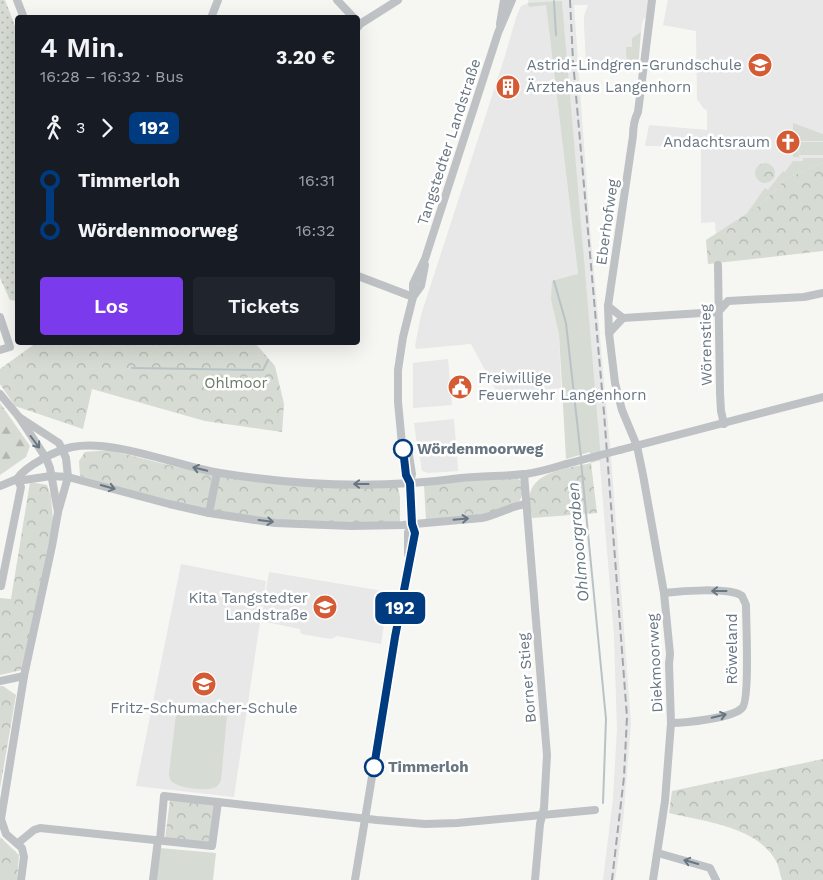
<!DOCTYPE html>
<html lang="de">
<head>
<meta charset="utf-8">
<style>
	body { margin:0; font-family:"Work Sans",sans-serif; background:#20242c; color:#f1f3f6; height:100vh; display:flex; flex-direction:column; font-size:19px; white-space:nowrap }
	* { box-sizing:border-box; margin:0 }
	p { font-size:16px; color:#9ea1a6 }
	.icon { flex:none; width:28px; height:28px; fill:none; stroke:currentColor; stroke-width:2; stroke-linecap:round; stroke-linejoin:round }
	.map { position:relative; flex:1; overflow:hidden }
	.drawer { position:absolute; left:15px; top:15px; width:345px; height:330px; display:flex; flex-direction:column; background:#171b24; border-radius:5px; box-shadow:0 5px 20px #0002 }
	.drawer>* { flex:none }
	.badge { padding:0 10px; border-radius:8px; font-size:18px; line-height:32px }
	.map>.badge { position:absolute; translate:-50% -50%; box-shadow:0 0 0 2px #fff }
	.legs { display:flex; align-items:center; gap:8px; height:55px; padding:0 25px; font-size:16px }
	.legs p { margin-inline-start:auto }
	.head { display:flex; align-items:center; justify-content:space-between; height:85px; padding:0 25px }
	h1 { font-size:28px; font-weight:600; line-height:38px }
	.cta { display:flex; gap:10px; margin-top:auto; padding:10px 25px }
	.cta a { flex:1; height:58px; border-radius:5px; background:#7c3aed; color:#fff; font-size:20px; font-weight:600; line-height:58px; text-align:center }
	.cta a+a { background:#20242c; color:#f1f3f6 }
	ul { padding:0 25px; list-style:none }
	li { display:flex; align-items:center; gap:18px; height:50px; font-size:19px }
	li i { display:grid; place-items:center; width:8px; height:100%; margin:0 6px; background:currentColor }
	li i::after { content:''; width:12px; height:12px; margin:-6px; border:4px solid; border-radius:50%; background:#171b24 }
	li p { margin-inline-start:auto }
	li:first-child i { background:linear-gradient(#0000 50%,currentColor 0) }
	li:last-child i { background:linear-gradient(currentColor 50%,#0000 0) }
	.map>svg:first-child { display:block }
	.built { fill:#e7e8e7 }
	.grass { fill:#d6dbd3 }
	.forest { fill:url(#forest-firs) }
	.park { fill:url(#park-crowns) }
	.garden { fill:url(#garden-dots) }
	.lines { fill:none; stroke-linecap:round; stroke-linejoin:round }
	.stream { stroke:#b9c2c7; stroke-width:2 }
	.minor { stroke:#bec2c5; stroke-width:8 }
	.rail { stroke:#a0a6ab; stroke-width:2; stroke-dasharray:8 4; stroke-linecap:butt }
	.minor-bridge { stroke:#bec2c5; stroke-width:8 }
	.oneway { stroke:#687682 }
	.line-1-casing { stroke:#fff; stroke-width:11 }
	.line-1 { stroke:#003b80; stroke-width:8 }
	.stop-1-dot { fill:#fff; stroke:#003b80; stroke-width:2.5 }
	.labels { text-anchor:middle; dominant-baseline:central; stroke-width:5; stroke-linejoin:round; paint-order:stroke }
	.poi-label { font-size:15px; fill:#687682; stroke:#fff; text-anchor:end }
	.street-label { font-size:15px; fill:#687682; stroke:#fff }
	.park-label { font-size:15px; fill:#6a7a66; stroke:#fff }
	.stop-label { font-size:15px; font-weight:bold; fill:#687682; stroke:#fff; text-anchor:start }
	.water-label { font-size:16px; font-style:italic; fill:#63777f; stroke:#fff }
</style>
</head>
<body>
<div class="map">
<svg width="823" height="880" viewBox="0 0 823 880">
	<defs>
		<pattern id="forest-firs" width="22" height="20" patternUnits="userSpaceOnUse" patternTransform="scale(1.25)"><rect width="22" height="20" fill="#d6dbd3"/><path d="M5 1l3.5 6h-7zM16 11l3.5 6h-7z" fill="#b1b6b1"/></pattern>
		<pattern id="park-crowns" width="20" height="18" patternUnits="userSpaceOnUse" patternTransform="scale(1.25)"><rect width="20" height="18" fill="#d6dbd3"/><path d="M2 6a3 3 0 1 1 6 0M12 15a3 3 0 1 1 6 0" fill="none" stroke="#b1b6b1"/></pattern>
		<pattern id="garden-dots" width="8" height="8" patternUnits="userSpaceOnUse" patternTransform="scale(1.25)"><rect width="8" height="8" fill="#d6dbd3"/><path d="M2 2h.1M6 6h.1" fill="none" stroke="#b1b6b1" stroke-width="1.8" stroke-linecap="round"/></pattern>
	</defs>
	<rect width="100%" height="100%" fill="#f6f6f3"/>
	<g class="built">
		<path d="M528,0H649L645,19H643L641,32L632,38V47L627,70L590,71L586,64L584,25V16L588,5H574L590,229L611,457L631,723L623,822L615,880H603L613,799L617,729L614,636L562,1L543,5H546L578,275L551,300L559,334L561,388L498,394L471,344L416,349L415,346L421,315L504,59L517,15L521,6L528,3Z"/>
		<path d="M668,0H823V163L787,178L760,205L716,234L715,222L701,223V146H645L649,125L707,130V110L704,109L697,99L696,31L663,25Z"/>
		<path d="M448,359L452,405L413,408V363Z"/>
		<path d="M454,419L458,471L428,473L422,471L419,452L423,451L421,445H417L414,423Z"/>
		<path d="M181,564L266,581L234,797L136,786Z"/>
		<path d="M269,572L389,592L381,644L337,636L331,639L301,634L300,629L261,621Z"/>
	</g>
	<g class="grass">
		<path d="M562,1L601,460L591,463L590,452L566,459L559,334L551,300L552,281L578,274L546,5L529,7L528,3Z"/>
		<path d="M641,32L638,69L635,70H600L599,67L601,65V70L622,69V65L627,64L626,47H632V38Z"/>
		<path d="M793,123L823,134V141H798L799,157H793Z"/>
		<rect x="799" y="142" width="24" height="13"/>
		<path d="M803,158H823V163L787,178L760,205L745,216C752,207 758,197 765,188L768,190L783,171L785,172L793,161H803Z"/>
		<path d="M189,703L221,708L227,715L221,780C219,784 218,787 213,788C206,791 180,788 174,783C170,781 169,777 169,773L176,715L179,708Z"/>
		<path d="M160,848L216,853L213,880H156Z"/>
	</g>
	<path class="forest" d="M0,403L30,446L26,457L0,475Z"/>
	<g class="park">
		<path d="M823,163V251L708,264L706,240L760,205L787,178Z"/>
		<circle cx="765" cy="173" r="10"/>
		<path d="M36,343H255L275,366L284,404L282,432L205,421L92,389L83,429L15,406L0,384V369Z"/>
		<path d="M109,450C161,463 214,478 267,483C311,488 354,486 398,487L400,497V522C359,522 318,524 277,520C210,513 145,495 80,476L79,461L85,452Z"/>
		<path d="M591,463L597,513L532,518C531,511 529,502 530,494C535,470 572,468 591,463Z"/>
		<path d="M516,477L521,481C523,488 524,498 517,503L489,514L426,520L424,485Z"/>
		<path d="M30,482L47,485L51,496L53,521L22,670L0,675V598L11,599Z"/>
		<path d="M0,686H3L16,695L0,788Z"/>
		<path d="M823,759V880H782C780,874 779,866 776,861C756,826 706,822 669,813L672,791Z"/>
		<path d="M170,800L214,805L209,844L165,839Z"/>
		<path d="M0,837L19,855L17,880H0Z"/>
	</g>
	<path class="garden" d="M0,0H5L17,31V301L10,300L0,278Z"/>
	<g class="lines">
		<g class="stream">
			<path d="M554,1L556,35"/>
			<path d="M554,281L566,323L581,457"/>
			<path d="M132,368L263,370L268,360"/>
			<path d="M581,461L606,719L603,803"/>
		</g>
		<g class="minor">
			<path d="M17,0L24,18"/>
			<path d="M337,0L354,18"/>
			<path d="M652,0L638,112C634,120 633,127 633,136L608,306L609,333L615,383L622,410L637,446L643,475L664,593L670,654L669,664L671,723L665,801L653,880"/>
			<path d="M211,18L218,0"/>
			<path d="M500,24L504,0"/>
			<path d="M358,27L360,24L398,0"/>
			<path d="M718,265L720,393L721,411L724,424"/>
			<path d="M358,276L413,297"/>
			<path d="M413,297L421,286L425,265"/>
			<path d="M608,306L623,318L718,312L728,301L804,297L823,293"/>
			<path d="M0,317L10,347L0,350"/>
			<path d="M609,333L623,318"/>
			<path d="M0,394L19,417L46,458L50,468L58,512"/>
			<path d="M19,417L59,443L66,458L68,477L58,512L52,546L24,676L1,819L6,834L22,848L24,857L21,880"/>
			<path d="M620,450L823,397"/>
			<path d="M524,474L547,755L544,808L540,824L535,880"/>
			<path d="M17,479C25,466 57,450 72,447C114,439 177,466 220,473C300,486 381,489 461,478C483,476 504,476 526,474C539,472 553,468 566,464"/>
			<path d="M410,483L406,475L403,455L398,402V370L403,337L413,297V284L425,259L498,33L512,0"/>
			<path d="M0,486L17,479L24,480L51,476L68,477L169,504L209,513L275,523L351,526L403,525L482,518C497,515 511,506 526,504"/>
			<path d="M209,513L217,473"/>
			<path d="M408,554V532L413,524"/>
			<path d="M1,586L21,487L17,479"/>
			<path d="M664,593C680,591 730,587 742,596L746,605C746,620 750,701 742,708C733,718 685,723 671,723"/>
			<path d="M0,681L24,676"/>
			<path d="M160,840L164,796L218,802"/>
			<path d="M18,843L34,830L40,828L212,846L218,802L377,820L425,824L457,823L595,810"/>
			<path d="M658,853L710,868L716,880"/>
			<path d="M153,880L158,840"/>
			<path d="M355,880L395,637L415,533L413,524L410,483L412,474L409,455L404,445"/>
		</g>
		<path class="rail" d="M570,0L573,61L604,413L627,717L624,777L612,880"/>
		<path class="minor-bridge" d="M566,464L620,450"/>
	</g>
	<defs><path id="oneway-shaft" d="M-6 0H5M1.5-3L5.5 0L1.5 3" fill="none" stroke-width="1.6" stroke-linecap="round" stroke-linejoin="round" transform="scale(1.25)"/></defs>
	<g class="oneway">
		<use href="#oneway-shaft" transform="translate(35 442) rotate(53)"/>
		<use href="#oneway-shaft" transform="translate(200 469) rotate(-167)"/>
		<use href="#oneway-shaft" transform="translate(361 484) rotate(180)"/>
		<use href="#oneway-shaft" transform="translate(108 487) rotate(16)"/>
		<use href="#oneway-shaft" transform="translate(461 519) rotate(-5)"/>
		<use href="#oneway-shaft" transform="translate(266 521) rotate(7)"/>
		<use href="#oneway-shaft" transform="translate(719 591) rotate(180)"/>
		<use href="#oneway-shaft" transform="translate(719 716) rotate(-13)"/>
		<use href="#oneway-shaft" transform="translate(691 862) rotate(-164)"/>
	</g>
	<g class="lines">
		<defs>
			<path id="line-1" d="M374,767L395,637L415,533L412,524L410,483L406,475L403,449"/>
		</defs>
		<use href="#line-1" class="line-1-casing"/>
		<use href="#line-1" class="line-1"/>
	</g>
	<defs>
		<symbol id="school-disc" viewBox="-11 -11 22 22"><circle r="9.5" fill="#d55b34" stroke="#fff"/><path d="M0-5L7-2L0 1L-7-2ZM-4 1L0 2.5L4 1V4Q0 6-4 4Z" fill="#fff"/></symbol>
		<symbol id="building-disc" viewBox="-11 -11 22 22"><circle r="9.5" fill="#d55b34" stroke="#fff"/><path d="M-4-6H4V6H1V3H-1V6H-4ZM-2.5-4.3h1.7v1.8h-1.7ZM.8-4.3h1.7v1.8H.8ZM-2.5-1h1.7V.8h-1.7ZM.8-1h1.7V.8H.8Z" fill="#fff"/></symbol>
		<symbol id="church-disc" viewBox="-11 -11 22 22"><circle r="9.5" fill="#d55b34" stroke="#fff"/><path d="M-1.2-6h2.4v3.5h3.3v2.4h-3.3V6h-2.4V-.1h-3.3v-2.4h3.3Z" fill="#fff"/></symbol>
		<symbol id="civic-disc" viewBox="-11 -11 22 22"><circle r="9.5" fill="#d55b34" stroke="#fff"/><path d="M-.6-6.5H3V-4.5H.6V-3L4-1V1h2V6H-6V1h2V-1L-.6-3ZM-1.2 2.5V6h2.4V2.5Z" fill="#fff"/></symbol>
	</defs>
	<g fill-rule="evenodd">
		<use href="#school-disc" x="746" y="51" width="28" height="28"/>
		<use href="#building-disc" x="494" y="73" width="28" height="28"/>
		<use href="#church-disc" x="774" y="128" width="28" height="28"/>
		<use href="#civic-disc" x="446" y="373" width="28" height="28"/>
		<use href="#school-disc" x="311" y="593" width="28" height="28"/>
		<use href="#school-disc" x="190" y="670" width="28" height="28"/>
	</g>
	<g class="stop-1-dot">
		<circle cx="403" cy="449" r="9"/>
		<circle cx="374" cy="767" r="9"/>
	</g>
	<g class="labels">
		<g class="poi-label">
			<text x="742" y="65">Astrid-Lindgren-Grundschule</text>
			<text x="526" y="87" text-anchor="start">Ärztehaus Langenhorn</text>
			<text x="770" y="142">Andachtsraum</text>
			<text x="478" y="378" text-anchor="start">Freiwillige<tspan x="478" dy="17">Feuerwehr Langenhorn</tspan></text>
			<text x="308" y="598">Kita Tangstedter<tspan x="308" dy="17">Landstraße</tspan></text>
			<text x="204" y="708" text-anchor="middle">Fritz-Schumacher-Schule</text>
		</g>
		<g class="street-label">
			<text transform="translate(449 142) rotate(-72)">Tangstedter Landstraße</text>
			<text transform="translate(607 222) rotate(-82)">Eberhofweg</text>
			<text transform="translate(706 345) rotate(-91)">Wörenstieg</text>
			<text transform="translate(732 649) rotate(-90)">Röweland</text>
			<text transform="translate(655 663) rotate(-93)">Diekmoorweg</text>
			<text transform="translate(527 678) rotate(-95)">Borner Stieg</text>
		</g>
		<g class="park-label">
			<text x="236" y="383">Ohlmoor</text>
		</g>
		<g class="stop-label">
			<text x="417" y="449">Wördenmoorweg</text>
			<text x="388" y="767">Timmerloh</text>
		</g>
		<g class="water-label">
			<text transform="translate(578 542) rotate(-95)">Ohlmoorgraben</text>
		</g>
	</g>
</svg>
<b class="badge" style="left:400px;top:608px;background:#003b80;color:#fff">192</b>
<section class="drawer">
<div class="head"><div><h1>4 Min.</h1><p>16:28 – 16:32 · Bus</p></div><b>3.20 €</b></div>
<div class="legs"><svg class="icon" aria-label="walk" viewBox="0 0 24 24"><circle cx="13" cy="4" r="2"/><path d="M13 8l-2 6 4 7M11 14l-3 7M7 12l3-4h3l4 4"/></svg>3<svg class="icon" aria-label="forward" viewBox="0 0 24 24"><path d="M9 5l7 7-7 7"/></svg><b class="badge" style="background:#003b80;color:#fff">192</b></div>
<ul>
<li><i style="color:#003b80"></i><b>Timmerloh</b><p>16:31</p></li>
<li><i style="color:#003b80"></i><b>Wördenmoorweg</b><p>16:32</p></li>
</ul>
<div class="cta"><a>Los</a><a>Tickets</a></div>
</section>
</div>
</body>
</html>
